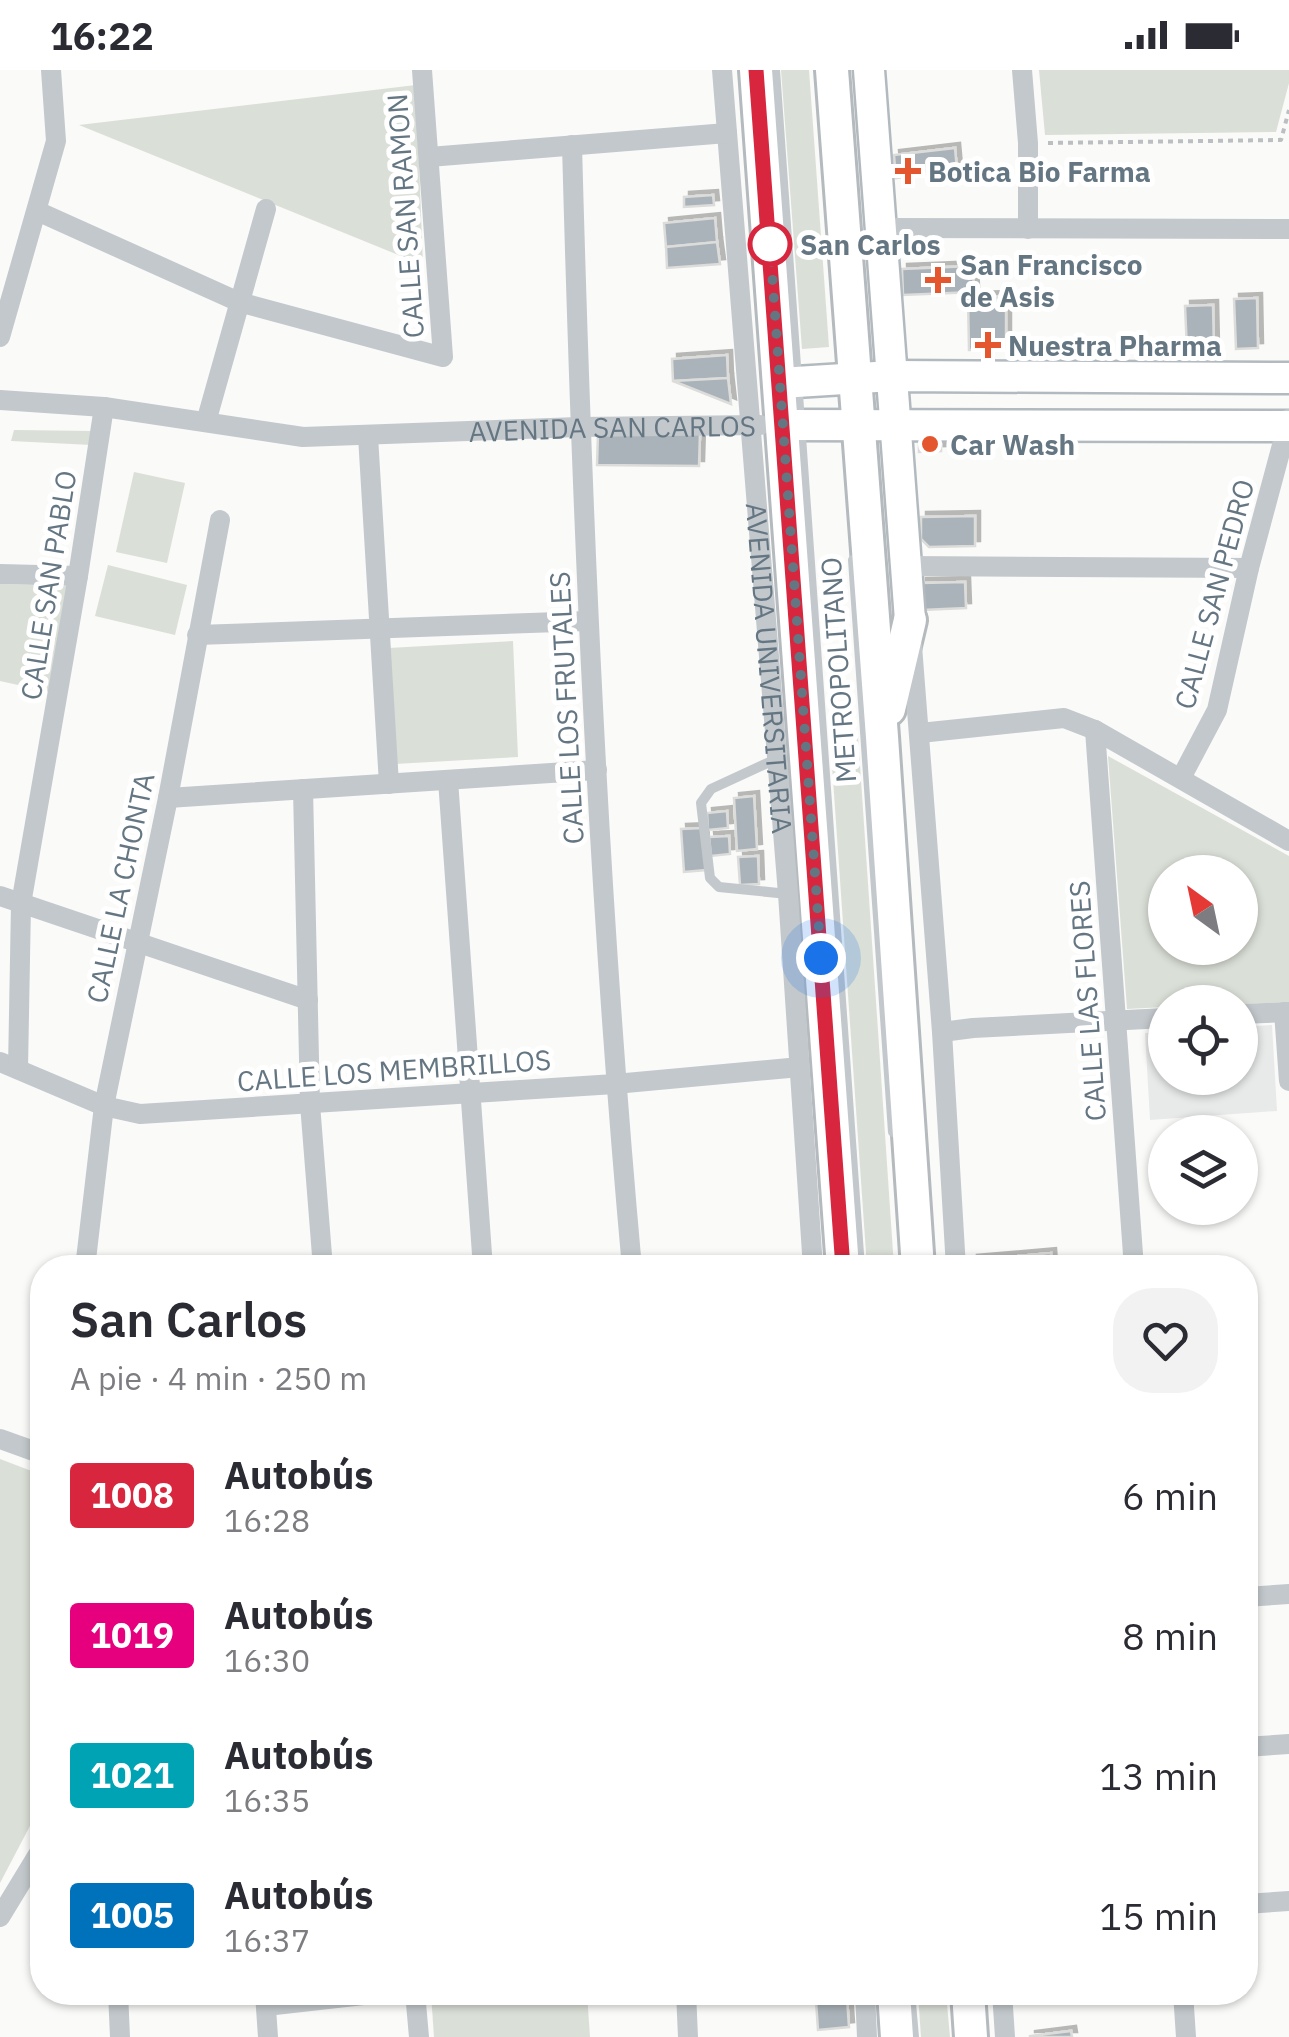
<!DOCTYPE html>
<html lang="es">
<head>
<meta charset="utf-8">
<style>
	body { margin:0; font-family:"IBM Plex Sans",sans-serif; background:#f2f2f3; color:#2b2b33; height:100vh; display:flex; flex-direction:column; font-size:38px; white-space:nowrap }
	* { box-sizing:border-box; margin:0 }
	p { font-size:32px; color:#7c7c81 }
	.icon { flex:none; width:55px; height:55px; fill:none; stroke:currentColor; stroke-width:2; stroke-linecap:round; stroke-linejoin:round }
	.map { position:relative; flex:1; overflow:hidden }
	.drawer { position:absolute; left:30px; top:1185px; width:1228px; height:750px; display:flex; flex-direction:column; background:#fff; border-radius:40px; box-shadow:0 2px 8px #0004 }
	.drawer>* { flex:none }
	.badge { padding:0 20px; border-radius:8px; font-size:35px; line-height:65px }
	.needle { width:65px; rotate:327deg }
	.controls { position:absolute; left:1148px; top:785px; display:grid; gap:20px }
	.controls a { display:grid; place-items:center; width:110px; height:110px; border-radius:50%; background:#fff; box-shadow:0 2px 8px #0004; font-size:50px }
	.you { position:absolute; width:50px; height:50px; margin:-25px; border:8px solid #fff; border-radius:50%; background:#1a73e8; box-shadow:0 0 0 15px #1a73e833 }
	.map>.badge { position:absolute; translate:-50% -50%; box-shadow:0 0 0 5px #fff }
	.round { display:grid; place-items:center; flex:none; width:105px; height:105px; border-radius:40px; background:#f2f2f3 }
	.overview { display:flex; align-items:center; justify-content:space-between; height:170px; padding:0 40px }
	h1 { font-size:48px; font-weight:600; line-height:75px }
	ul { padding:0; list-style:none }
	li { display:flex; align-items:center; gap:30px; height:140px; padding:0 40px }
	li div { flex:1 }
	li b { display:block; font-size:38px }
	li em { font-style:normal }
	li .badge { min-width:110px; font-weight:700; text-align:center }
	.status { display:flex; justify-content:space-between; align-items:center; height:70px; padding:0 50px; background:#fff; direction:ltr }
	.status svg { height:28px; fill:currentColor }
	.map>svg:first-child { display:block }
	.built { fill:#e8e9e9 }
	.green { fill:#dadfd7; fill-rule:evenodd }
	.building { fill:#aab3b9; stroke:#dcdcda; stroke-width:2.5; filter:url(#shadow) }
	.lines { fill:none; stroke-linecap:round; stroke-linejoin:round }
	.secondary-casing { stroke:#b3babf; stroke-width:35 }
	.primary-casing { stroke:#b5babe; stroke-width:38 }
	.path { stroke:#bbbfc2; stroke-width:4; stroke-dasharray:5 5; stroke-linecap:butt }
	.lane { stroke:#c3c8cc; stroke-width:10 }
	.street { stroke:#c3c8cc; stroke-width:20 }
	.secondary { stroke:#fff; stroke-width:30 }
	.primary { stroke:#fff; stroke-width:32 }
	.line-casing { stroke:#fff; stroke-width:22 }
	.line { stroke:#d7263d; stroke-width:15 }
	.walk { stroke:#657683; stroke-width:10; stroke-dasharray:0 18 }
	.poi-dot { fill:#e4572e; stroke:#fff; stroke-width:4 }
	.stop-dot { fill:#fff; stroke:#d7263d; stroke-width:5 }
	.labels { text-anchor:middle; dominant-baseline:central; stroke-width:10; stroke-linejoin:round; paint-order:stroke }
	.poi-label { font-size:28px; font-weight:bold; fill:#657683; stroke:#fff; text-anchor:start }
	.street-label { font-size:28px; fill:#657683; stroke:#fff }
	.stop-label { font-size:28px; font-weight:bold; fill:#657683; stroke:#fff; text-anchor:start }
</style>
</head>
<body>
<div class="status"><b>16:22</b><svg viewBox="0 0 49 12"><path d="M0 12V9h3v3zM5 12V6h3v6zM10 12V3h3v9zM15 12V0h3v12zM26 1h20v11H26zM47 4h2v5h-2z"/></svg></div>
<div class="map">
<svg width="1289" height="1967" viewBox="0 0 1289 1967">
	<defs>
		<filter id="shadow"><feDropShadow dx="5" dy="-5" stdDeviation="0" flood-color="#0004"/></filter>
	</defs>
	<rect width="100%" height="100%" fill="#fafaf8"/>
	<path class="built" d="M1272,955L1277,1041L1150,1050L1145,963L1165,962V1008H1240V957Z"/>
	<g class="green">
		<path d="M781,0H809L829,277L802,279Z"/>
		<path d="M1039,0H1289V13L1276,62L1045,65Z"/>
		<path d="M416,15L423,195L79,55Z"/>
		<path d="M14,360L94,361L92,375L11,371Z"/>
		<path d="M134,402L185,413L167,493L116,482Z"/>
		<path d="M108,495L187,515L175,565L95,546Z"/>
		<path d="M0,514L67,516L50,622L0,611Z"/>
		<path d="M513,571L518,687L395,694L389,578Z"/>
		<path d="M830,666H858L894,1197H867Z"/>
		<path d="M1108,686L1289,786V932L1240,934L1165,932V937L1127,939ZM1165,802H1240V878H1165Z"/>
		<path d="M0,1389L42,1405V1733L0,1813Z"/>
		<path d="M431,1923H587L590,1967H434Z"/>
		<path d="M918,1923H946L950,1967H921Z"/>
	</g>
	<g class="building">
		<path d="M955,78L957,100L896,108L894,85Z"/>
		<path d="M713,125L714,135L684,137V127Z"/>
		<path d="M715,148L717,172L666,177L664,153Z"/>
		<path d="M717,172L720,194L667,198L666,177Z"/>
		<path d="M973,196L974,222L903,225L902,199Z"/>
		<path d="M1006,226V279L969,280L968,227Z"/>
		<path d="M1257,228L1258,278L1236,279L1234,229Z"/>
		<path d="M1213,235L1214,279L1187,280L1185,236Z"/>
		<path d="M727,285L728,308L673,311L672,289Z"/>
		<path d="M728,308L731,334L673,311Z"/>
		<path d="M598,363H700L699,396L597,395Z"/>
		<path d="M919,367H941V381L919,382Z"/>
		<path d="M975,446V476L929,477L921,469V447Z"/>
		<path d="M965,512L966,538L922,540L921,513Z"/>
		<path d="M754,726L757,779L737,781L734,728Z"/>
		<path d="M727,741L728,758L708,760L707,743Z"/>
		<path d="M703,758L706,800L684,802L681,759Z"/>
		<path d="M729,766L730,784L711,786L709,767Z"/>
		<path d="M758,786L759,814L740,815L738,787Z"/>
		<path d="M1051,1183L1052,1198H973L972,1190Z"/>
		<path d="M847,1928L849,1957L818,1960L816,1931Z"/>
		<path d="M1071,1961L1072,1967H1030V1966Z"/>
	</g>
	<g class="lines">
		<defs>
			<g id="secondary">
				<path d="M869,0L910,550"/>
				<path d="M780,313L892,306L1289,308"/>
				<path d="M783,355L1289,356"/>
			</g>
			<g id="primary">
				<path d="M756,0L843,1198"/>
				<path d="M832,0L882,667L918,1198"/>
				<path d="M889,639L910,550"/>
				<path d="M894,1922L897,1967"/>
				<path d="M968,1922L971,1967"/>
			</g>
		</defs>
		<use href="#secondary" class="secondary-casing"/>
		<use href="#primary" class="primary-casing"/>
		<path class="path" d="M1048,73L1281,70L1289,40"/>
		<g class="lane">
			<path d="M775,0L860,1198"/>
			<path d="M853,490L893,1062"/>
			<path d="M776,689L711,719L701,733L710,808L719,817L788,824"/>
			<path d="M910,1922L914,1967"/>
		</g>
		<g class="street">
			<path id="s1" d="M722,0L788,824L813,1198"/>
			<path d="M1022,0L1028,73V159"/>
			<path d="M572,75C582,450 598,824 632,1198"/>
			<path d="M429,87L727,63"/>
			<path d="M37,141L239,232L443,287L422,0"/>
			<path d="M881,158L1289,159"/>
			<path d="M0,267L56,71L51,0"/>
			<path id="s2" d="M0,330L104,337L303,367L579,357L760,355"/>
			<path d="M206,352L266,139"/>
			<path d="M368,366L389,714"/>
			<path d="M907,496L1249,498"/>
			<path d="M0,504L78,506"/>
			<path d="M197,565L588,551"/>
			<path d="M912,576L942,962L956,1198"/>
			<path d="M1095,660L1134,1198"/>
			<path d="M920,663L1064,648L1095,660L1289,771"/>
			<path d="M1181,708L1217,640L1249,498L1289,349"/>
			<path d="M448,710L483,1198"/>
			<path d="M303,719L310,1034L323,1198"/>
			<path d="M168,728L597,700"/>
			<path d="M0,826L308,930"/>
			<path d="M1284,942L1289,1011"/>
			<path d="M1240,944L1289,942"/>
			<path d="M942,962L973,958L1165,948"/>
			<path d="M0,992L104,1036L140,1044L615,1014L800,997"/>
			<path d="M18,999L21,834L78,506L104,337"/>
			<path d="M85,1198L104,1036L168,728L220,450"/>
			<path d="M0,1369L42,1384"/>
			<path d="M1245,1527L1289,1524"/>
			<path d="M1245,1677L1289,1674"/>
			<path d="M1245,1834L1289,1831"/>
			<path d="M0,1847L42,1778"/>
			<path d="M118,1922L120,1967"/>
			<path d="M415,1922L419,1967"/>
			<path d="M686,1922L688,1967"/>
			<path d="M865,1922L867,1967"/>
			<path d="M1002,1922L1005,1967"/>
			<path d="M1183,1922L1186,1967"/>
			<path d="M265,1924L268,1967"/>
			<path d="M266,1936L390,1922"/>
		</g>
		<use href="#secondary" class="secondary"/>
		<use href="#primary" class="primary"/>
	</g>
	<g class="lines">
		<defs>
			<path id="line" d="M756,0L843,1198"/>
		</defs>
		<use href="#line" class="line-casing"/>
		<use href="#line" class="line"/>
		<path class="walk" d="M770,174L821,888"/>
	</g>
	<g class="poi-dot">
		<path d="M903 86h10v10h10v10h-10v10h-10v-10h-10v-10h10z"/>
		<path d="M933 195h10v10h10v10h-10v10h-10v-10h-10v-10h10z"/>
		<path d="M983 260h10v10h10v10h-10v10h-10v-10h-10v-10h10z"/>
		<circle cx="930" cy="374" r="10"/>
	</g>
	<circle class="stop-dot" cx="770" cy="174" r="20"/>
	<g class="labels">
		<g class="poi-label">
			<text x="928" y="101">Botica Bio Farma</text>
			<text x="960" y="194">San Francisco<tspan x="960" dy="32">de Asis</tspan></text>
			<text x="1008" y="275">Nuestra Pharma</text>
			<text x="950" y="374">Car Wash</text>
		</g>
		<g class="street-label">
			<text transform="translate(405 146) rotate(-94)">CALLE SAN RAMON</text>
			<text stroke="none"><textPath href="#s2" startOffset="615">AVENIDA SAN CARLOS</textPath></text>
			<text transform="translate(48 515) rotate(-81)">CALLE SAN PABLO</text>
			<text transform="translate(1214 524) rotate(-75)">CALLE SAN PEDRO</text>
			<text stroke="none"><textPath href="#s1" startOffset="600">AVENIDA UNIVERSITARIA</textPath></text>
			<text transform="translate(838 600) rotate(-94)">METROPOLITANO</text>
			<text transform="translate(566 638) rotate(-93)">CALLE LOS FRUTALES</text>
			<text transform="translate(120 818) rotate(-78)">CALLE LA CHONTA</text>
			<text transform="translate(1087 931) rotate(-94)">CALLE LAS FLORES</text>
			<text transform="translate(394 1000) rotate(-4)">CALLE LOS MEMBRILLOS</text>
		</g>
		<g class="stop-label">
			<text x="800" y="174">San Carlos</text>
		</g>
	</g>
</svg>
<div class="controls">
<a><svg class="needle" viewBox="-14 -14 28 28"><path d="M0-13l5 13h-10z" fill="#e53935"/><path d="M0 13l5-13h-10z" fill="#7c7c81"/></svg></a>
<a><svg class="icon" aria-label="locate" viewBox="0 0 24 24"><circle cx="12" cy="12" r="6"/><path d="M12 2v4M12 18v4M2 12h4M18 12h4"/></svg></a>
<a><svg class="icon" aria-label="layers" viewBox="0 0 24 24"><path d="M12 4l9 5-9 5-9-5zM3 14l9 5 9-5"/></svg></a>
</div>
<div class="you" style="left:821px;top:888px"></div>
<section class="drawer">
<div class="overview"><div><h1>San Carlos</h1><p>A pie · 4 min · 250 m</p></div><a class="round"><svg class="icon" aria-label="heart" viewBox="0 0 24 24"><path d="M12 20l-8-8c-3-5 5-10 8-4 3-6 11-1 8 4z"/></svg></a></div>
<ul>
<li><span class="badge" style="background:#d7263d;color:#fff">1008</span><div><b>Autobús</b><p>16:28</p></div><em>6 min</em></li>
<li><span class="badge" style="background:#e6007e;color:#fff">1019</span><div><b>Autobús</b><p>16:30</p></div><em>8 min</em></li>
<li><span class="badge" style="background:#00a3b4;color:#fff">1021</span><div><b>Autobús</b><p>16:35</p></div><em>13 min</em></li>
<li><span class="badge" style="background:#0072bc;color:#fff">1005</span><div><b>Autobús</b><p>16:37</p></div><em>15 min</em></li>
</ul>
</section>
</div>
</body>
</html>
